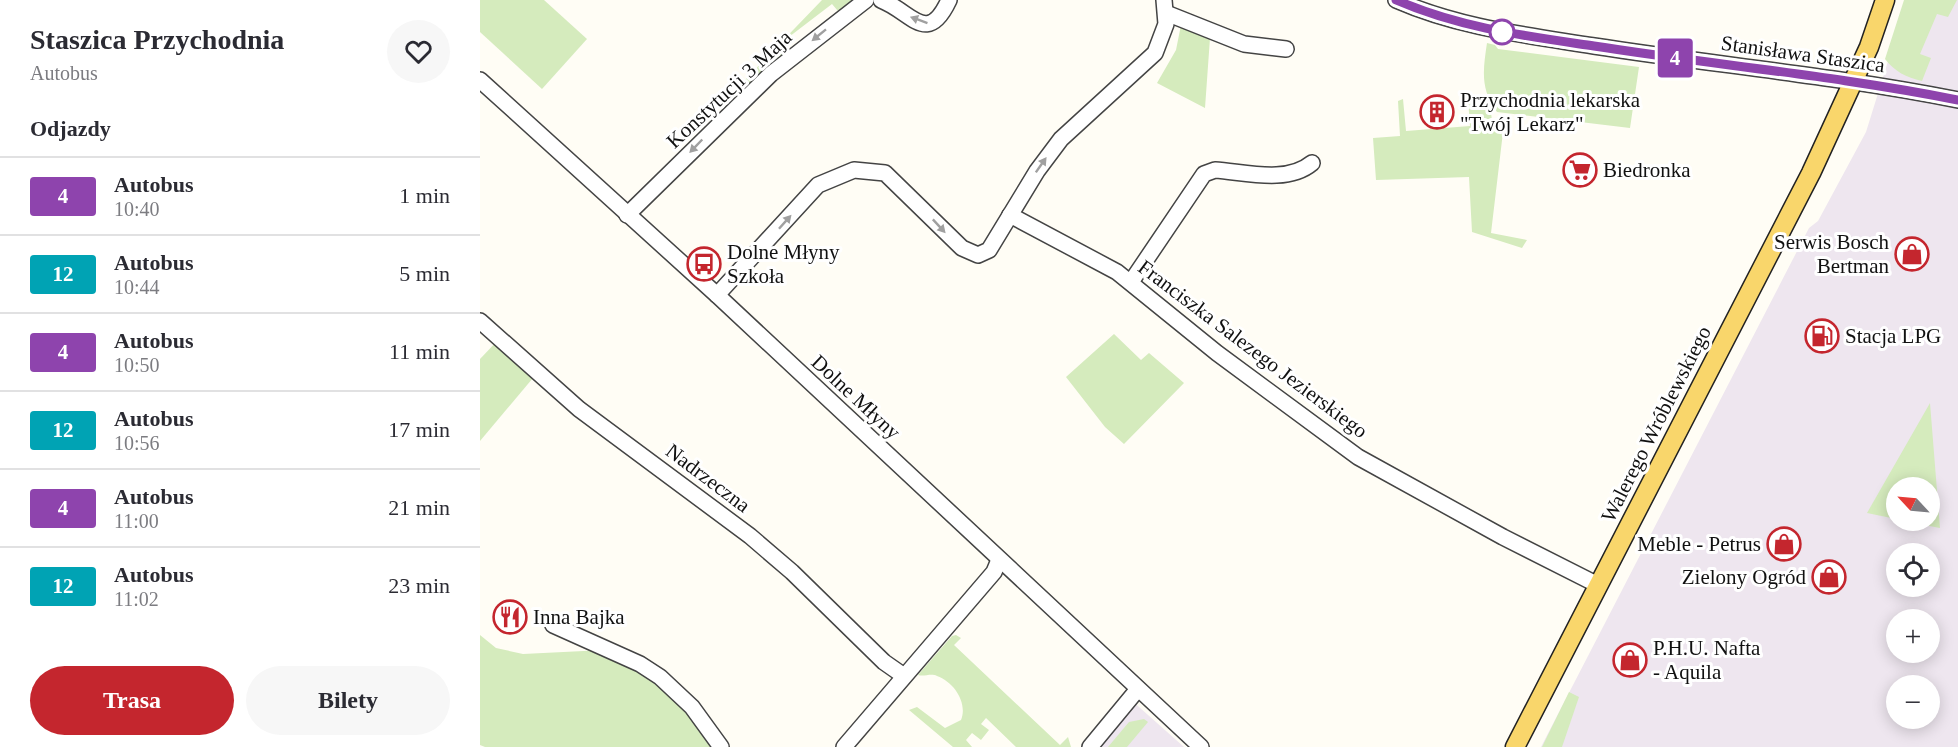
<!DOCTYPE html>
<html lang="pl">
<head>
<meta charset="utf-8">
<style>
	body { margin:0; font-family:Georgia,serif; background:#f7f7f7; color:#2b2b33; height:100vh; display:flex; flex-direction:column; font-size:22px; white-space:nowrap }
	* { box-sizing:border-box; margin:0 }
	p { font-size:20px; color:#7c7c81 }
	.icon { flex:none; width:33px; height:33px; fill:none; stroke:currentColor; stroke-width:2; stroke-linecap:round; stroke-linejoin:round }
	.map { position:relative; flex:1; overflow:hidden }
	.drawer { display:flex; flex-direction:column; background:#fff; width:480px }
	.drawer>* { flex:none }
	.badge { padding:0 12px; border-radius:4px; font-size:21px; line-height:39px }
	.needle { width:39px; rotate:296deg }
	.tools { position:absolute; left:1406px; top:477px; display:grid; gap:12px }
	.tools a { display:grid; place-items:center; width:54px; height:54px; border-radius:50%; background:#fff; box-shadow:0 3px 15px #0003; font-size:30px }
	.map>.badge { position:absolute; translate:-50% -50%; box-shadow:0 0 0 3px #fff }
	h2 { padding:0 30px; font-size:22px; line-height:54px }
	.round { display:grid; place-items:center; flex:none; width:63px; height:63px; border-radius:32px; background:#f7f7f7 }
	.summary { display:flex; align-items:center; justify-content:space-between; height:102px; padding:0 30px }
	h1 { font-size:28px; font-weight:700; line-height:45px }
	.action { display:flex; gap:12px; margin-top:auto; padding:12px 30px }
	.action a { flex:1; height:69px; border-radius:36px; background:#c4262e; color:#fff; font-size:24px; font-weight:700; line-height:69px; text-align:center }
	.action a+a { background:#f7f7f7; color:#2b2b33 }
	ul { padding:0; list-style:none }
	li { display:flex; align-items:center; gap:18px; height:78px; padding:0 30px; border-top:2px solid #e1e1e2 }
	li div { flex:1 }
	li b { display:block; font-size:22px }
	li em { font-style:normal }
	li .badge { min-width:66px; font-weight:700; text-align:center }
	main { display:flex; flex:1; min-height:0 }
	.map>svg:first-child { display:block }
	.industrial { fill:#eee6ef; fill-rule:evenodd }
	.green { fill:#d5ebbd }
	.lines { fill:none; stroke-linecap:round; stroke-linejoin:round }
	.minor-casing { stroke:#444; stroke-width:18 }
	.major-casing { stroke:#222; stroke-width:21 }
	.minor { stroke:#fff; stroke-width:15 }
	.major { stroke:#f9d66b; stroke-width:18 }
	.oneway { fill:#a0a0a0 }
	.line-casing { stroke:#fff; stroke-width:14 }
	.line { stroke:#8e44ad; stroke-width:9 }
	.stop-dot { fill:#fff; stroke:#8e44ad; stroke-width:3 }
	.labels { text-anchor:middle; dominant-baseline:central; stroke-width:6; stroke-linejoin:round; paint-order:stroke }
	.street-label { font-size:21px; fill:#111; stroke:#fff }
	.poi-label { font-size:21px; fill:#111; stroke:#fff; text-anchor:start }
</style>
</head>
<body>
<main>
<section class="drawer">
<div class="summary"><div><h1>Staszica Przychodnia</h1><p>Autobus</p></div><a class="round"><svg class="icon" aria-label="heart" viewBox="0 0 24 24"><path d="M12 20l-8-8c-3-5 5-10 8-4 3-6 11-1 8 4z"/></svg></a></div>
<h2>Odjazdy</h2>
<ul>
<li><span class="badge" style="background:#8e44ad;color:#fff">4</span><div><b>Autobus</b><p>10:40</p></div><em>1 min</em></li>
<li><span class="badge" style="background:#00a3b4;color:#fff">12</span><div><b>Autobus</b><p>10:44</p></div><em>5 min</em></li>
<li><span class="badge" style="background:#8e44ad;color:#fff">4</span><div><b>Autobus</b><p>10:50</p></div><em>11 min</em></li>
<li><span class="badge" style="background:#00a3b4;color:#fff">12</span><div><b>Autobus</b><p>10:56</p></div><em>17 min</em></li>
<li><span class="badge" style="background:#8e44ad;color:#fff">4</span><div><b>Autobus</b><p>11:00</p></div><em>21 min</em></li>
<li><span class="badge" style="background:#00a3b4;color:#fff">12</span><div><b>Autobus</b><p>11:02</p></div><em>23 min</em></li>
</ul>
<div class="action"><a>Trasa</a><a>Bilety</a></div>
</section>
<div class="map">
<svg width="1478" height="747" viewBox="0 0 1478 747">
	<rect width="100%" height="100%" fill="#fffdf5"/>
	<g class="industrial">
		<path d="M1427,0H1478V747H1061L1329,228L1338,221L1386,132ZM1416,488H1449V520H1416ZM1416,554H1449V586H1416ZM1416,620H1449V652H1416ZM1416,686H1449V718H1416Z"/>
		<path d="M650,699L704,747H610Z"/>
	</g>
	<g class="green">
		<path d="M0,0H64L107,39L62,89L0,32Z"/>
		<path d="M342,0H386L363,17L352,4L301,43L309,59L272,92L263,82Z"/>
		<path d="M1424,0H1477L1468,17L1457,14L1440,54L1451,58L1442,81C1426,77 1415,72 1405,59Z"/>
		<path d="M701,25L730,38L725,108L677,83L696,50Z"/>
		<path d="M1007,43L1015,45L1018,49L1159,67L1150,128L1017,112C1000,89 1003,70 1007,43Z"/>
		<path d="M1002,97L1011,112L1013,131L1023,132L1011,233L1047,240L1042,248L992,232L989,177L896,180L893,138L920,136L918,101L923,99L926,131L990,126L988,99Z"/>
		<path d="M634,334L661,360L669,353L704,383L644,444L625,427L586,377Z"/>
		<path d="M19,339L58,372L0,441V359Z"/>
		<path d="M1450,403L1460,528L1423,521L1449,520V488H1416V519L1387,513Z"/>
		<path d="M0,635L16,648L43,654L124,650L160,664L241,747H5L0,745Z"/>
		<path d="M476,635L481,638L474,645L580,745L588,737L591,747H536L506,718L501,724L509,730L501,740L492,733L486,740L492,747H473L429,710L437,707L465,728L481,720C488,703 474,682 457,676C451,673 444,677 438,675L472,636Z"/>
		<path d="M1089,692L1099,697L1082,747H1062Z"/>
		<path d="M664,719L668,722L647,747H628L649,722Z"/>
	</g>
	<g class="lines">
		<defs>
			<g id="minor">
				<path d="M401,0C432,12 447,47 469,0"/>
				<path d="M916,0C980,28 1046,35 1114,46C1236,65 1358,76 1478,100"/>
				<path d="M686,13L764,44L806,49"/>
				<path d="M0,80L237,295L721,747"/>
				<path d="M147,215L291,74L386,0"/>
				<path d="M530,215L637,272L737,353L878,457L1023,537L1118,585"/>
				<path d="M651,282L724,174L735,170C765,172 807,184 832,163"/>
				<path d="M237,295L338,185L374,170L405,173L482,248L498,255L509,250L557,171L581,139L675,53L686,24L684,0"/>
				<path d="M0,321L99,409L270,536L312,572L404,662L424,676"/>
				<path d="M73,625L160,664L180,677L212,707L241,747"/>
				<path d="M364,747L514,572L519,560"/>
				<path d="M610,747L658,689"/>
			</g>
			<path id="major" d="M1035,747L1331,173L1389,47L1405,0"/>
		</defs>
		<use href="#minor" class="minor-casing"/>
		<use href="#major" class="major-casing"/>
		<use href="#minor" class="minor"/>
		<use href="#major" class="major"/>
	</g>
	<defs><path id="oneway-solid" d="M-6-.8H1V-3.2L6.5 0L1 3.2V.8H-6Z" transform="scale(1.5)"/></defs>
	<g class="oneway">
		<use href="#oneway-solid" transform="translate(439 20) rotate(-160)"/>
		<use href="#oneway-solid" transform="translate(339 35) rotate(141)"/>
		<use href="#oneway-solid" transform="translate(216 146) rotate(134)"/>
		<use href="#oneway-solid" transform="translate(561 165) rotate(-55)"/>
		<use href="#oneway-solid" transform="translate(305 222) rotate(-48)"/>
		<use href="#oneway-solid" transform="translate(459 226) rotate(47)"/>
	</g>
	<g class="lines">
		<defs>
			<path id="line" d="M916,0C980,28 1046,36 1114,46C1236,65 1358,76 1478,100"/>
		</defs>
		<use href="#line" class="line-casing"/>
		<use href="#line" class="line"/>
	</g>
	<defs>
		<symbol id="building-ring" viewBox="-11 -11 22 22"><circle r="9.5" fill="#fff" stroke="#c4262e" stroke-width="1.5"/><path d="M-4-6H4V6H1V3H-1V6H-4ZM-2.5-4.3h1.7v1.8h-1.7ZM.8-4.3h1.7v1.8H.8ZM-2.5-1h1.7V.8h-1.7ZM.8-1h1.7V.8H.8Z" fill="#c4262e"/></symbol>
		<symbol id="supermarket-ring" viewBox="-11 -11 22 22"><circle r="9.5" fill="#fff" stroke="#c4262e" stroke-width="1.5"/><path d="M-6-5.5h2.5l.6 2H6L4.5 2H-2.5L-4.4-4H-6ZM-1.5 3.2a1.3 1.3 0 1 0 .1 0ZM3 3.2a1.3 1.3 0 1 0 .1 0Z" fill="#c4262e"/></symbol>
		<symbol id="shop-ring" viewBox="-11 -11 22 22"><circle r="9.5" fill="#fff" stroke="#c4262e" stroke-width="1.5"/><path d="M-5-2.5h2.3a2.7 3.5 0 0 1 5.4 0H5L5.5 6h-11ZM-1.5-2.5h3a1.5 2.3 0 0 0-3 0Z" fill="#c4262e"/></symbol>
		<symbol id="bus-ring" viewBox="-11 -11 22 22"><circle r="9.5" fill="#fff" stroke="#c4262e" stroke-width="1.5"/><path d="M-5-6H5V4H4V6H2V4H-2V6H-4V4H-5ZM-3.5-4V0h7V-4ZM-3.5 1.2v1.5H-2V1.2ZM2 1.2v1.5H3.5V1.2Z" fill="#c4262e"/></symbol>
		<symbol id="fuel-ring" viewBox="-11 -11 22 22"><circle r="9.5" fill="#fff" stroke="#c4262e" stroke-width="1.5"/><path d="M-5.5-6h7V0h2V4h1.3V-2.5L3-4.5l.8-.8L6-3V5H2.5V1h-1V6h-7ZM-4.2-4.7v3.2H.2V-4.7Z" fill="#c4262e"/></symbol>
		<symbol id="restaurant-ring" viewBox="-11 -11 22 22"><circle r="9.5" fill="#fff" stroke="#c4262e" stroke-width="1.5"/><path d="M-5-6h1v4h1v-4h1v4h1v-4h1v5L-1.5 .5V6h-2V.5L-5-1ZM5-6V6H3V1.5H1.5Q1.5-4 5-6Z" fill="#c4262e"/></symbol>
	</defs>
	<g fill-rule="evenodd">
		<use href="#building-ring" x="938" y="93" width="38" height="38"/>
		<use href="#supermarket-ring" x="1081" y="151" width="38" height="38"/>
		<use href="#shop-ring" x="1413" y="235" width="38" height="38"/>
		<use href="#bus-ring" x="205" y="245" width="38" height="38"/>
		<use href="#fuel-ring" x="1323" y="317" width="38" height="38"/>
		<use href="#shop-ring" x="1285" y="525" width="38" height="38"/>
		<use href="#shop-ring" x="1330" y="558" width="38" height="38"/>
		<use href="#restaurant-ring" x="11" y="598" width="38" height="38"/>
		<use href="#shop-ring" x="1131" y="641" width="38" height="38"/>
	</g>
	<circle class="stop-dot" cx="1022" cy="32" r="12"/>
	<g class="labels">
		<g class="street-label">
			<text transform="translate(1323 54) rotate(8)">Stanisława Staszica</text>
			<text transform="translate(249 89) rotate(-43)">Konstytucji 3 Maja</text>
			<text transform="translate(773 349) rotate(37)">Franciszka Salezego Jezierskiego</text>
			<text transform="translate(376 397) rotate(43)">Dolne Młyny</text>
			<text transform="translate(1176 424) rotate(-63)">Walerego Wróblewskiego</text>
			<text transform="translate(228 478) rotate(37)">Nadrzeczna</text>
		</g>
		<g class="poi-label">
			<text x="980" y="100">Przychodnia lekarska<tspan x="980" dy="24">"Twój Lekarz"</tspan></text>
			<text x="1123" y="170">Biedronka</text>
			<text x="1409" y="242" text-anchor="end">Serwis Bosch<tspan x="1409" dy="24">Bertman</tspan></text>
			<text x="247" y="252">Dolne Młyny<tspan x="247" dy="24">Szkoła</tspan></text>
			<text x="1365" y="336">Stacja LPG</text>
			<text x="1281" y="544" text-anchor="end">Meble - Petrus</text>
			<text x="1326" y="577" text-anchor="end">Zielony Ogród</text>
			<text x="53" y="617">Inna Bajka</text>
			<text x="1173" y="648">P.H.U. Nafta<tspan x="1173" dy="24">- Aquila</tspan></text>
		</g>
	</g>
</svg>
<div class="tools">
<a><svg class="needle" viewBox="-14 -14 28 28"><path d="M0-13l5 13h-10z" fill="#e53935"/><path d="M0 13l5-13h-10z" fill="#7c7c81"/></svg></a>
<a><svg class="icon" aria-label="locate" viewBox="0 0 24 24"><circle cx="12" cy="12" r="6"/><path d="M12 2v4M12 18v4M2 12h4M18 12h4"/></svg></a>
<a>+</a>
<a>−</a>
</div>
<b class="badge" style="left:1195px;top:58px;background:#8e44ad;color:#fff">4</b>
</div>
</main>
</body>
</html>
